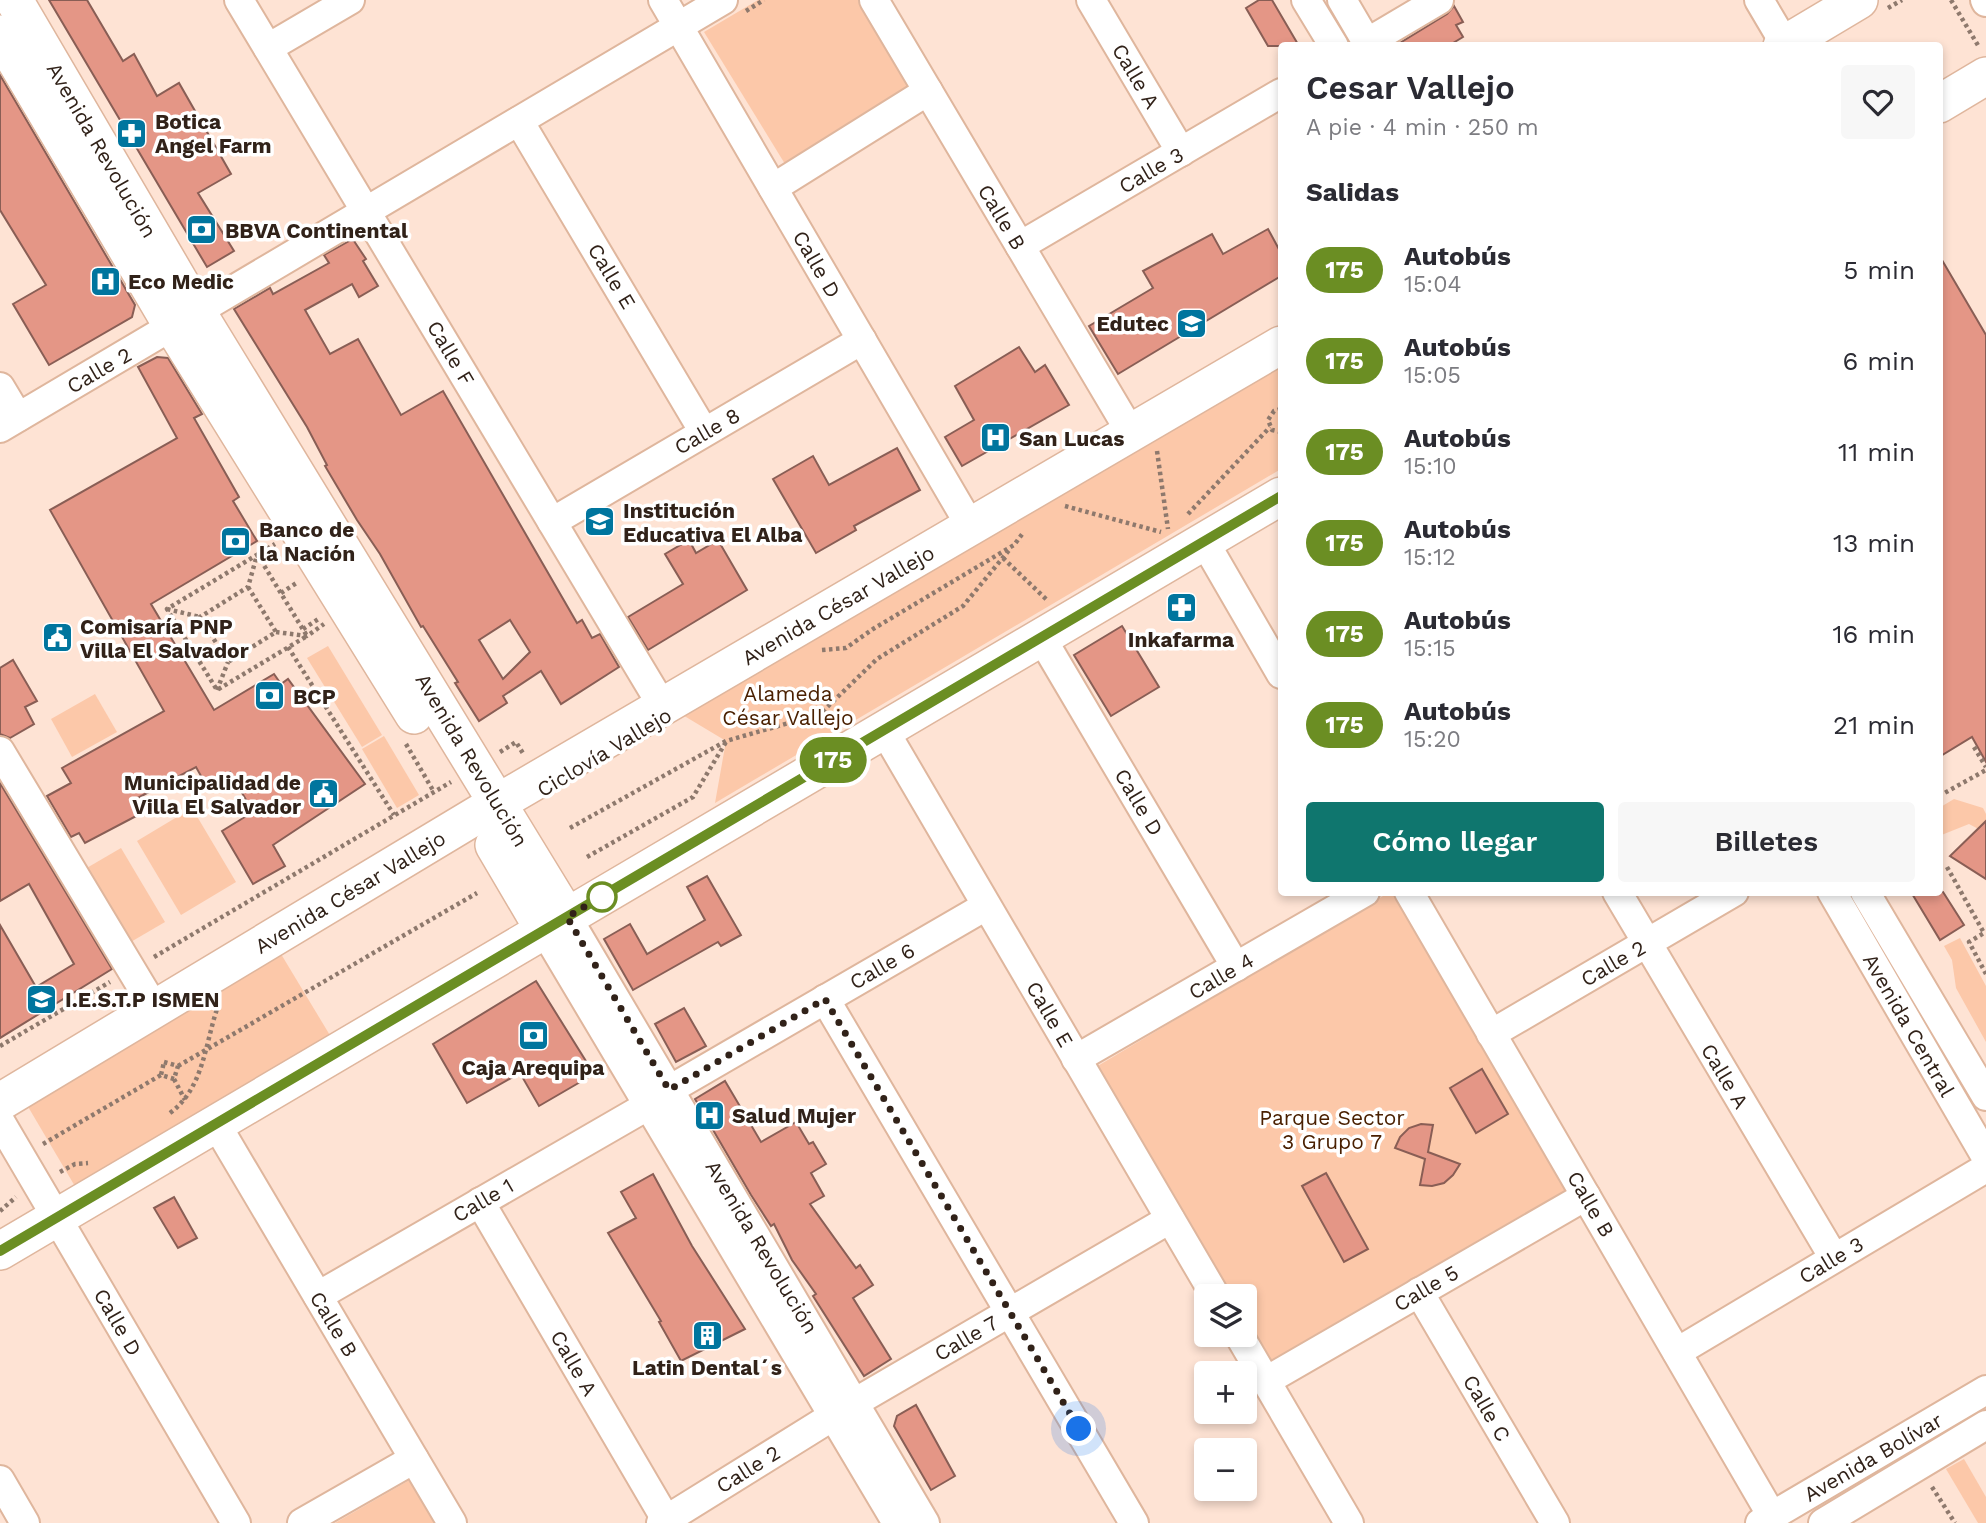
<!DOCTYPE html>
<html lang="es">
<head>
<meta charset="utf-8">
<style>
	body { margin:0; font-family:"Work Sans",sans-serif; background:#f7f7f7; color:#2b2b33; height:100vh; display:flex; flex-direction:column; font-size:26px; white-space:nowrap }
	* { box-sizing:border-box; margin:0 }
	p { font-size:23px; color:#7c7c81 }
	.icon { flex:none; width:38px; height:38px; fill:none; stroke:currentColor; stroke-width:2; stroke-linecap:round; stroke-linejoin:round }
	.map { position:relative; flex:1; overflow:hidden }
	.details { position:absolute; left:1278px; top:42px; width:665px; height:854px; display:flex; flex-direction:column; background:#fff; border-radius:7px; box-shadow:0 4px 10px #0003 }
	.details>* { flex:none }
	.badge { padding:0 14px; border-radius:23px; font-size:24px; line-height:46px }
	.fabs { position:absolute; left:1194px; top:1284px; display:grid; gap:14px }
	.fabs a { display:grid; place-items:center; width:63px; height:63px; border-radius:7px; background:#fff; box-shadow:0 4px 10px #0003; font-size:35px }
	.you { position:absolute; width:35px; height:35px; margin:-18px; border:5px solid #fff; border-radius:50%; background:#1a73e8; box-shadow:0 0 0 10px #1a73e833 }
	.map>.badge { position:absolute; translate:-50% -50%; box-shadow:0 0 0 4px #fff }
	h2 { padding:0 28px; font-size:26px; line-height:63px }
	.round { display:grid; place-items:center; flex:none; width:74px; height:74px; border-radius:7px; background:#f7f7f7 }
	.headline { display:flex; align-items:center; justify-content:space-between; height:119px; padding:0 28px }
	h1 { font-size:33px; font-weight:600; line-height:52px }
	.button { display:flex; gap:14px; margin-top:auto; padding:14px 28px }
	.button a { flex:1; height:80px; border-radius:7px; background:#0f766e; color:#fff; font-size:28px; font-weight:600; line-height:80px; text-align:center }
	.button a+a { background:#f7f7f7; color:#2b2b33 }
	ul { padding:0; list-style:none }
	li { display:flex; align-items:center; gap:21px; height:91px; padding:0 28px }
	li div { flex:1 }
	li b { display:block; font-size:26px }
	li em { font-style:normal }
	li .badge { min-width:77px; font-weight:700; text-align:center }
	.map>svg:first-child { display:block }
	.green { fill:#fcc8a9 }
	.building { fill:#e49686; stroke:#895e55; stroke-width:2; fill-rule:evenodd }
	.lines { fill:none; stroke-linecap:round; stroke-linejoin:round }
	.minor-casing { stroke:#dfb69d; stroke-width:32 }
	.major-casing { stroke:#dfb69d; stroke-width:40 }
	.path { stroke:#8e796d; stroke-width:4.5; stroke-dasharray:3.5 3.5; stroke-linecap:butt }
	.minor { stroke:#fff; stroke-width:28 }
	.major { stroke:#fff; stroke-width:37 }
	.line-casing { stroke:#fff; stroke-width:16 }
	.line { stroke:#6b8e23; stroke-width:10 }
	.walk { stroke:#312219; stroke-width:7; stroke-dasharray:0 12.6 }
	.stop-dot { fill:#fff; stroke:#6b8e23; stroke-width:3.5 }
	.labels { text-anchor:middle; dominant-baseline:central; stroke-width:7; stroke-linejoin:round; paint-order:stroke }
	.street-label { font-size:21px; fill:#312219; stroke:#fff }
	.poi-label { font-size:21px; font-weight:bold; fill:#312219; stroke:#fff; text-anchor:start }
	.park-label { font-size:21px; fill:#4a2001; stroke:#fff }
</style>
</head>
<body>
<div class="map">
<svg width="1986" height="1523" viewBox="0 0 1986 1523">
	<rect width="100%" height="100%" fill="#fee3d4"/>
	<g class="green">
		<path d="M758,0H866L918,84L785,164L704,32Z"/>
		<path d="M1281,362V469L715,803L726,741L681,714Z"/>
		<path d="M328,646L382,735L362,747L307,658Z"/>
		<path d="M95,694L117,732L72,757L51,719Z"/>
		<path d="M384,736L419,795L397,808L362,749Z"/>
		<path d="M1954,799L1983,808L1986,814V833L1969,824L1939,836V808Z"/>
		<path d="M192,808L236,882L181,915L137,841Z"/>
		<path d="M121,848L165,922L129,943L85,869Z"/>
		<path d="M1388,893H1395L1570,1191L1270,1367L1244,1323V1297H1229L1096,1067Z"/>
		<path d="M1960,938L1986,986V1042L1956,988L1952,960L1944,946Z"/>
		<path d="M281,954L331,1037L76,1188L27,1105Z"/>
		<path d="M1964,1459L1986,1497V1523H1978L1946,1469Z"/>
		<path d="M413,1478L439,1523H335Z"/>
	</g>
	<g class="building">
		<path d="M49,0H87L123,61L134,54L157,96L179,83L231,174L198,193L234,251L207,267Z"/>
		<path d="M1259,0H1272L1299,46H1268L1246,8Z"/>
		<path d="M1454,6L1463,22L1456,25L1463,37L1448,46H1395L1447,14Z"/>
		<path d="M0,75L135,305L132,317L49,365L13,304L46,285L0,210Z"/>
		<path d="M1268,229L1281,253V276L1118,374L1089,326L1153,288L1143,271L1212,234L1223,254Z"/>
		<path d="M351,240L354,241L366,259L363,261L378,286L359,297L352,284L305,310L330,354L358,339L401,415L443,391L577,623L582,620L592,638L600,634L619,667L561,704L541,671L503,696L507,703L479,721L455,683L458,682L423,626L421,627L380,554L357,520L325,466L327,465L307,427L234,309L270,288L273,294L329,263L324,255ZM510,620L530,652L503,679L479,640Z"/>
		<path d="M1939,255L1986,335V762L1972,737L1939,757Z"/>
		<path d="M1019,347L1035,372L1045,365L1069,405L962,466L945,437L974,420L955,386Z"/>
		<path d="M157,357L168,358L202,414L194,418L239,497L233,501L257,541L151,604L214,710L274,674L281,684L288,679L365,784L273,845L285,866L253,884L222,831L253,812L230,772L206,785L196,767L132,801L140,814L85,843L79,833L71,837L47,796L71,783L62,768L164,711L50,510L177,438L138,367Z"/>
		<path d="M897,448L920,490L854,526L856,530L816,553L773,479L813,456L829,485Z"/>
		<path d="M689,540L696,553L718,540L747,590L648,650L628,617L683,584L665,554Z"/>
		<path d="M1122,626L1159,687L1111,716L1074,655Z"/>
		<path d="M13,660L37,701L25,707L34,724L10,738L0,734V668Z"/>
		<path d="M0,783L112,969L0,1038V925L36,987L74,964L29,884L0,901Z"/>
		<path d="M1986,821V879L1950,856Z"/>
		<path d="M707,876L741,935L721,946L718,942L633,990L604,939L630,924L647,954L705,920L687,887Z"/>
		<path d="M1911,892H1943L1964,925L1940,940Z"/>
		<path d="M536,981L594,1074L539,1106L520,1073L467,1103L433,1044Z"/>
		<path d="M684,1008L706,1046L676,1062L655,1024Z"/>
		<path d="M1482,1069L1508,1114L1476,1133L1450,1088Z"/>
		<path d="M725,1081L761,1142L796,1122L809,1144L813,1142L826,1164L811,1173L824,1196L810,1204L856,1268L860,1265L873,1285L853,1298L891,1359L864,1376L813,1296L816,1294L792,1260L774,1224L771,1226L751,1195L695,1099Z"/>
		<path d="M1421,1124L1433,1125L1428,1152L1460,1164L1453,1175L1444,1183L1432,1186L1420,1185L1425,1159L1395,1148L1400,1137L1409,1128Z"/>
		<path d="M1326,1173L1368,1249L1344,1262L1302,1186Z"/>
		<path d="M653,1174L692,1246L745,1329L681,1361L659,1322L661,1321L608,1233L636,1218L621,1192Z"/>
		<path d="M174,1197L197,1238L178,1248L154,1208Z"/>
		<path d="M916,1405L955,1476L931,1490L894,1426L897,1416Z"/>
	</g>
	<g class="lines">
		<defs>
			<g id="minor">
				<path d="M239,0L663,707"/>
				<path d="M663,0L971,527"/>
				<path d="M874,0L1131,433"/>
				<path d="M1091,0L1181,152"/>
				<path d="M1306,0L1334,46"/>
				<path d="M1342,0L1369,46"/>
				<path d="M1759,0L1785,44"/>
				<path d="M1985,0L1986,2"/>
				<path d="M1368,42L1439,0"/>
				<path d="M268,48L350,0"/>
				<path d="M519,121L704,432"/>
				<path d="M773,188L928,91"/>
				<path d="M1020,246L1281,93"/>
				<path d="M0,387L18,417"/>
				<path d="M0,428L723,0"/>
				<path d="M552,522L862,340"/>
				<path d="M1204,541L1281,674"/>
				<path d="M1041,637L1236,967"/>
				<path d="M884,730L1216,1297"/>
				<path d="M0,751L155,1009"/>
				<path d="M1409,892L1772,1516"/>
				<path d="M1617,892L1834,1258"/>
				<path d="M1832,892L1986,1157"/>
				<path d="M1865,892L1986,1096"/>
				<path d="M567,917L925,1523"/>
				<path d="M544,930L897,1523"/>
				<path d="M825,999L1134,1523"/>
				<path d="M1491,1034L1734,892"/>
				<path d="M1076,1059L1365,892"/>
				<path d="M669,1090L986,906"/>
				<path d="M0,1121L236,1523"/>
				<path d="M216,1124L452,1523"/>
				<path d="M480,1202L668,1523"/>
				<path d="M1419,1292L1555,1523"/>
				<path d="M318,1296L649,1105"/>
				<path d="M1239,1335L1349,1523"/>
				<path d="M1677,1352L1986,1168"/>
				<path d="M1266,1381L1586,1196"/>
				<path d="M0,1480L25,1523"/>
				<path d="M302,1523L414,1459"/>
				<path d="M661,1523L854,1403L1170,1219"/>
				<path d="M1760,1523L1986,1390"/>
				<path d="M1823,1523L1986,1425"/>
			</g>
			<g id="major">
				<path d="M14,0L197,312L567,917"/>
				<path d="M0,34L173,327L414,715"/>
				<path d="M1782,46L1859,0"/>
				<path d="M1939,104L1986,76"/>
				<path d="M494,845L544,930"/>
				<path d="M0,1102L477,815L1281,345"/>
				<path d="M0,1251L1281,496"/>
			</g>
		</defs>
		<use href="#minor" class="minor-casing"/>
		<use href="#major" class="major-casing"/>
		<g class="path">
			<path d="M1951,0L1979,47"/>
			<path d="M1888,8L1902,0"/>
			<path d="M746,11L764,0"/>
			<path d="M1281,409L1274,411L1268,420L1272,430L1281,432"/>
			<path d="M1157,451L1168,529"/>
			<path d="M1065,506L1161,532"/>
			<path d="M1188,514L1270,427"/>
			<path d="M257,554L307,636L217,690L167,609L275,544"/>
			<path d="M1003,558L1047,600"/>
			<path d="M248,587L276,632L228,662L200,617L248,587L257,555"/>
			<path d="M281,593L298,582"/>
			<path d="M167,609L200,617"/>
			<path d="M303,629L320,618"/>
			<path d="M276,632L307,636L324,624"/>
			<path d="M288,647L394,815"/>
			<path d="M822,650L846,648L873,629L1014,545L1023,533"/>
			<path d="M217,690L228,662"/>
			<path d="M406,744L434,792"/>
			<path d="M1974,747L1986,767"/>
			<path d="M500,752L516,742L524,755"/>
			<path d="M1939,796L1986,770"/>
			<path d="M570,828L726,741L820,714L877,659L963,606L1010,549"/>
			<path d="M587,857L693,797L726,742"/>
			<path d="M1947,867L1984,933L1969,942L1986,974"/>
			<path d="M154,957L451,782"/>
			<path d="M0,1046L110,982"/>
			<path d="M164,1062L178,1066L174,1079L161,1075Z"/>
			<path d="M178,1066L477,893"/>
			<path d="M174,1079L185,1100"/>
			<path d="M170,1113C204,1088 205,1043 218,1006"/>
			<path d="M43,1144L161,1075"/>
			<path d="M60,1172L75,1164L88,1163"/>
			<path d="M0,1211L16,1197"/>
			<path d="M1932,1487L1955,1523"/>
		</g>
		<use href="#minor" class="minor"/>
		<use href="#major" class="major"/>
	</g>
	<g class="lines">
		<defs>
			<path id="line" d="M0,1251L1281,496"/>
		</defs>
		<use href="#line" class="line-casing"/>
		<use href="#line" class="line"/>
		<path class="walk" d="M602,897L609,892L567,917L669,1090L825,999L1079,1429"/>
	</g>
	<defs>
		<symbol id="pharmacy-square" viewBox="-11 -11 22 22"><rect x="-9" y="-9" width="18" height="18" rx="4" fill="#00759e" stroke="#fff"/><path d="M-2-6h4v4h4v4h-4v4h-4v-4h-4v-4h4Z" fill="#fff"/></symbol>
		<symbol id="bank-square" viewBox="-11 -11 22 22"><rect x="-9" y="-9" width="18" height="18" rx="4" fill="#00759e" stroke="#fff"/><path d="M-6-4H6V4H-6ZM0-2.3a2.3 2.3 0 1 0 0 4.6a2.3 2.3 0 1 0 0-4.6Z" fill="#fff"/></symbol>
		<symbol id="hospital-square" viewBox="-11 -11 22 22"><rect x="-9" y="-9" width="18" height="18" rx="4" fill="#00759e" stroke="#fff"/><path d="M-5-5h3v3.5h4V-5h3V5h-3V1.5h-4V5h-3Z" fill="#fff"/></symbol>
		<symbol id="university-square" viewBox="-11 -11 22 22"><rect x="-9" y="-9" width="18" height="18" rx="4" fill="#00759e" stroke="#fff"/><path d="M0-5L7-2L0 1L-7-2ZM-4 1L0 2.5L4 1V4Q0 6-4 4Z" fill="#fff"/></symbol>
		<symbol id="school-square" viewBox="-11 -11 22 22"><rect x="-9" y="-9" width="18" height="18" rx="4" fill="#00759e" stroke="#fff"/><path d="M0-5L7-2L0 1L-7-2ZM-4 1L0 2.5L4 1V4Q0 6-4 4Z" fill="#fff"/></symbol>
		<symbol id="civic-square" viewBox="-11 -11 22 22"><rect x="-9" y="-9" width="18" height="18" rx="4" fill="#00759e" stroke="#fff"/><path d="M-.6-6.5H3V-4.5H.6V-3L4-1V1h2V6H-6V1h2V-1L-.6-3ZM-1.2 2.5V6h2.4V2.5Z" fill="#fff"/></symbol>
		<symbol id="building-square" viewBox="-11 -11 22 22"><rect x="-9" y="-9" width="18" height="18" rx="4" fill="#00759e" stroke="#fff"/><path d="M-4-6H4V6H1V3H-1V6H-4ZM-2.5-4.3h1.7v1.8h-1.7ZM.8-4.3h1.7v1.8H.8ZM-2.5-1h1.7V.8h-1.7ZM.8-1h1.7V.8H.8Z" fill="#fff"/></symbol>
	</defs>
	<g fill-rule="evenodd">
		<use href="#pharmacy-square" x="114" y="116" width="35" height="35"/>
		<use href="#bank-square" x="184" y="212" width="35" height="35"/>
		<use href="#hospital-square" x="88" y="264" width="35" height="35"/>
		<use href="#university-square" x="1174" y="306" width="35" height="35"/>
		<use href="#hospital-square" x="978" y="420" width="35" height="35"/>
		<use href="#school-square" x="582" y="504" width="35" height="35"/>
		<use href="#bank-square" x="218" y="524" width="35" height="35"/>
		<use href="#pharmacy-square" x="1164" y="590" width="35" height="35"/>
		<use href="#civic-square" x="40" y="620" width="35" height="35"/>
		<use href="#bank-square" x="252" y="678" width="35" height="35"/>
		<use href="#civic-square" x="306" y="776" width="35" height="35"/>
		<use href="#university-square" x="24" y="982" width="35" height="35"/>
		<use href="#bank-square" x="516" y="1018" width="35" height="35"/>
		<use href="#hospital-square" x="692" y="1098" width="35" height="35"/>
		<use href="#building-square" x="690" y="1318" width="35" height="35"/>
	</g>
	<circle class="stop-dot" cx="602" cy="897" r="14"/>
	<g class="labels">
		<g class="street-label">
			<text transform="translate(1136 76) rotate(59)">Calle A</text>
			<text transform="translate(102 150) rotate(60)">Avenida Revolución</text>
			<text transform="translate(1151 170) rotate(-30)">Calle 3</text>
			<text transform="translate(1002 217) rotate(59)">Calle B</text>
			<text transform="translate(817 264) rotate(60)">Calle D</text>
			<text transform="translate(612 276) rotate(59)">Calle E</text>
			<text transform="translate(451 353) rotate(59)">Calle F</text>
			<text transform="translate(99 370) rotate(-30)">Calle 2</text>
			<text transform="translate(707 431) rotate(-30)">Calle 8</text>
			<text transform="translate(838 605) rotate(-30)">Avenida César Vallejo</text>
			<text transform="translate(604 752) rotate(-31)">Ciclovía Vallejo</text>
			<text transform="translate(472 760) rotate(59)">Avenida Revolución</text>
			<text transform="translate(1139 802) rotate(59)">Calle D</text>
			<text transform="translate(350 892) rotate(-31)">Avenida César Vallejo</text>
			<text transform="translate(1613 963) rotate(-30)">Calle 2</text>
			<text transform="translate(882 966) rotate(-30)">Calle 6</text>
			<text transform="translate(1221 976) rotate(-30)">Calle 4</text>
			<text transform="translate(1050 1014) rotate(60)">Calle E</text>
			<text transform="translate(1909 1025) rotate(60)">Avenida Central</text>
			<text transform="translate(1725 1076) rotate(59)">Calle A</text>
			<text transform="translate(483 1200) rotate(-30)">Calle 1</text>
			<text transform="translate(1591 1204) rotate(60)">Calle B</text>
			<text transform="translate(762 1247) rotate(59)">Avenida Revolución</text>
			<text transform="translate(1831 1260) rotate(-31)">Calle 3</text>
			<text transform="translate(1426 1288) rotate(-30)">Calle 5</text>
			<text transform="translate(118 1322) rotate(60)">Calle D</text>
			<text transform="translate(334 1324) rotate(59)">Calle B</text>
			<text transform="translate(966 1338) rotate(-30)">Calle 7</text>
			<text transform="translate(574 1363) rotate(60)">Calle A</text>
			<text transform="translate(1487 1408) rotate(60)">Calle C</text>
			<text transform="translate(1873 1457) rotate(-30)">Avenida Bolívar</text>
			<text transform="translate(748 1469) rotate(-32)">Calle 2</text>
		</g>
		<g class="poi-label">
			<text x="155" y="121">Botica<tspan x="155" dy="24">Angel Farm</tspan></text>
			<text x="225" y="230">BBVA Continental</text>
			<text x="128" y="281">Eco Medic</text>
			<text x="1169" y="323" text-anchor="end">Edutec</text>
			<text x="1019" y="438">San Lucas</text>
			<text x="623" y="510">Institución<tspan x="623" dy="24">Educativa El Alba</tspan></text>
			<text x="259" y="529">Banco de<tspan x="259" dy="24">la Nación</tspan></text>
			<text x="80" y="626">Comisaría PNP<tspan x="80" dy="24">Villa El Salvador</tspan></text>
			<text x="1181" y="639" text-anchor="middle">Inkafarma</text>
			<text x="293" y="696">BCP</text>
			<text x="301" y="782" text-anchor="end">Municipalidad de<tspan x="301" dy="24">Villa El Salvador</tspan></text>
			<text x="65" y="999">I.E.S.T.P ISMEN</text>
			<text x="533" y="1067" text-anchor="middle">Caja Arequipa</text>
			<text x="732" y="1115">Salud Mujer</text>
			<text x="707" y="1367" text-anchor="middle">Latin Dental´s</text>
		</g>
		<g class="park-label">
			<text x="788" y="693">Alameda<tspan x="788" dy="24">César Vallejo</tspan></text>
			<text x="1332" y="1117">Parque Sector<tspan x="1332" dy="24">3 Grupo 7</tspan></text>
		</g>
	</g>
</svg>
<div class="fabs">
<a><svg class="icon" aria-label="layers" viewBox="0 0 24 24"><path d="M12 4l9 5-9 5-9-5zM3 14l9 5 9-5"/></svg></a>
<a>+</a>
<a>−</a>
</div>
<div class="you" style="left:1079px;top:1429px"></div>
<b class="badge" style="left:833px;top:760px;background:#6b8e23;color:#fff">175</b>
<section class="details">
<div class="headline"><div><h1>Cesar Vallejo</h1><p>A pie · 4 min · 250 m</p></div><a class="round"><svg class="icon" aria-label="heart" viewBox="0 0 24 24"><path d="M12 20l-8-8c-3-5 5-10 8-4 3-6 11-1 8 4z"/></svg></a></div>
<h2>Salidas</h2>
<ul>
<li><span class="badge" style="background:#6b8e23;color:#fff">175</span><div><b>Autobús</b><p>15:04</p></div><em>5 min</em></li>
<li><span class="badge" style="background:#6b8e23;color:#fff">175</span><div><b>Autobús</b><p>15:05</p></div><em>6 min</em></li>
<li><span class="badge" style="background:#6b8e23;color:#fff">175</span><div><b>Autobús</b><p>15:10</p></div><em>11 min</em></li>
<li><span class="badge" style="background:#6b8e23;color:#fff">175</span><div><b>Autobús</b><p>15:12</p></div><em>13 min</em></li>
<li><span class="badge" style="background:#6b8e23;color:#fff">175</span><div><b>Autobús</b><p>15:15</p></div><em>16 min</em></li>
<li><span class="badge" style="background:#6b8e23;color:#fff">175</span><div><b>Autobús</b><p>15:20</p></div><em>21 min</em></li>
</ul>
<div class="button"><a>Cómo llegar</a><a>Billetes</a></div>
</section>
</div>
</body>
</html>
